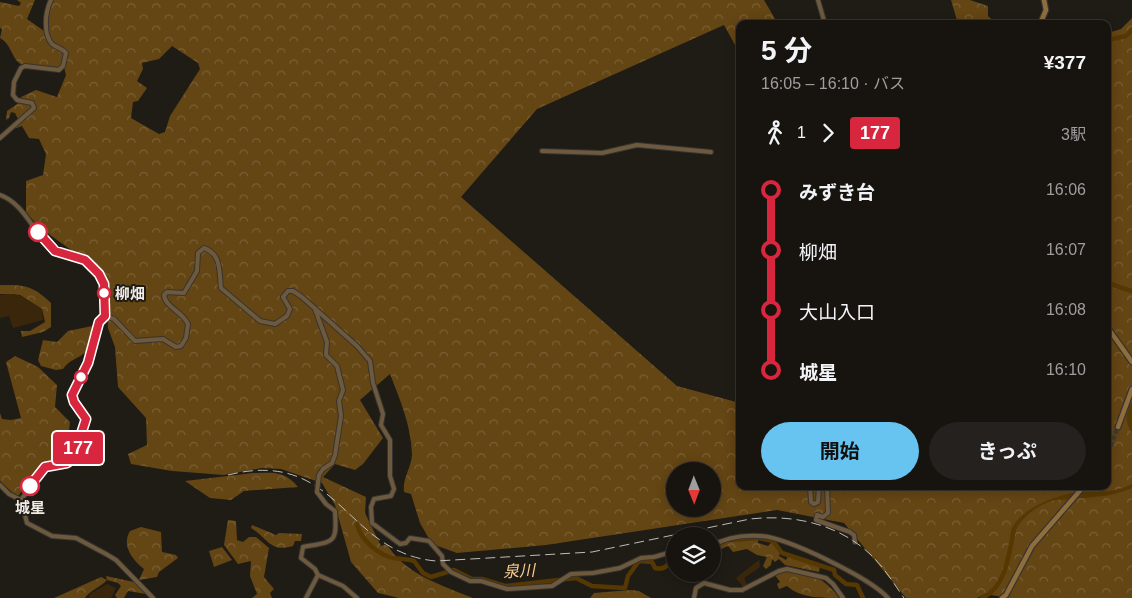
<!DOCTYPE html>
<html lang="ja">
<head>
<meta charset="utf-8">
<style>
	body { margin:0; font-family:Arial,"Noto Sans JP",sans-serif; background:#24211e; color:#f1f3f6; height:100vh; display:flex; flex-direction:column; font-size:19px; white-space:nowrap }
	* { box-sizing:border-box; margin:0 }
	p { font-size:16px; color:#9e9e9f }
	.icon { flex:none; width:28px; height:28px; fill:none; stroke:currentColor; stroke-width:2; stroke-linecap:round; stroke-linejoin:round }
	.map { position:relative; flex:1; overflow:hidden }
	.details { position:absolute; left:736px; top:20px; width:375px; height:470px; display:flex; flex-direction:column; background:#171410; border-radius:10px; box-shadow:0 2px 12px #0003,0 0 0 1px #363330 }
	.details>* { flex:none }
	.badge { padding:0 10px; border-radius:4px; font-size:18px; line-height:32px }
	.needle { width:32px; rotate:179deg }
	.buttons { position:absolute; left:666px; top:462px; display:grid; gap:10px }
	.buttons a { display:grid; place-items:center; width:55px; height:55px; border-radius:50%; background:#171410; box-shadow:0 2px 12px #0003,0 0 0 1px #363330; font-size:25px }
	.map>.badge { position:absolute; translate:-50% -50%; box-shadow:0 0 0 2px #fff }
	.legs { display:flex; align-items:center; gap:8px; height:55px; padding:0 25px; font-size:16px }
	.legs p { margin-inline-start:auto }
	.summary { display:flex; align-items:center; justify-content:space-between; height:85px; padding:0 25px }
	h1 { font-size:28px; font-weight:700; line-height:38px }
	.primary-button { display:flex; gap:10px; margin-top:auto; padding:10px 25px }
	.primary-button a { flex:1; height:58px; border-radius:30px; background:#67c4f0; color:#111; font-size:20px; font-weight:700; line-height:58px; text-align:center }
	.primary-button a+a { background:#24211e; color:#f1f3f6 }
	ul { padding:0 25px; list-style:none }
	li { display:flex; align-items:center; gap:18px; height:60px; font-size:19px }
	li i { display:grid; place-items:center; width:8px; height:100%; margin:0 6px; background:currentColor }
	li i::after { content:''; width:12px; height:12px; margin:-6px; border:4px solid; border-radius:50%; background:#171410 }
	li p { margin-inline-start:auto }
	li:first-child i { background:linear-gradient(#0000 50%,currentColor 0) }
	li:last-child i { background:linear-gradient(currentColor 50%,#0000 0) }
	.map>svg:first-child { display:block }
	.grass { fill:url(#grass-tufts) }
	.forest { fill:url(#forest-crowns); fill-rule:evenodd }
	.pitch { fill:#3a270b }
	.water { fill:#563803 }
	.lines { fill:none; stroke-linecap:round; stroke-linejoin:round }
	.river { stroke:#563803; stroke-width:4.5 }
	.primary-tunnel { stroke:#3e3a35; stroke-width:4.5; stroke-dasharray:4.5 2; stroke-linecap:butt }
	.secondary-casing { stroke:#373431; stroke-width:6 }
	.primary-casing { stroke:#373431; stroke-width:7 }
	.secondary { stroke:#6d5a3e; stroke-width:4 }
	.primary { stroke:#906e3c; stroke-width:4.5 }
	.rail { stroke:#bfbcb8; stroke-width:1; stroke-dasharray:10 5; stroke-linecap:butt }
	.secondary-bridge-casing { stroke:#373431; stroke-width:6; stroke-linecap:butt }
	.secondary-bridge { stroke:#6d5a3e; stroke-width:4 }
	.line-1-casing { stroke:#fff; stroke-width:11 }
	.line-1 { stroke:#d7263d; stroke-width:8 }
	.stop-1-dot { fill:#fff; stroke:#d7263d; stroke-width:2.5 }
	.labels { text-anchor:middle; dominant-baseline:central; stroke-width:4; stroke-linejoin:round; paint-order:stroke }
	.stop-label { font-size:15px; font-weight:bold; fill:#f0ede9; stroke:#1f1b15; text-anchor:start }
	.water-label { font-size:16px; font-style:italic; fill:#fbce90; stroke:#1f1b15 }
</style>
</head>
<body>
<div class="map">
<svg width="1132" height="598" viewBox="0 0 1132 598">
	<defs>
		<pattern id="grass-tufts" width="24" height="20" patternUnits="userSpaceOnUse" patternTransform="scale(1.25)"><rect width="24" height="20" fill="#3a270b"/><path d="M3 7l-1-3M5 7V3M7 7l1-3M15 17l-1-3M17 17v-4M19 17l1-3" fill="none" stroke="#57472f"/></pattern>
		<pattern id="forest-crowns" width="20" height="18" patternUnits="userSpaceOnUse" patternTransform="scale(1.25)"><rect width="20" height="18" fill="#644514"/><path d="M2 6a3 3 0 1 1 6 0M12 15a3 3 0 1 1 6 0" fill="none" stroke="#7a6036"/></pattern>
	</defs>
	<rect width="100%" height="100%" fill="#1f1b15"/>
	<path class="grass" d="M759,560L760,567L744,578L748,587L744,588L736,578Z"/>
	<g class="forest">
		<path d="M17,0H35L27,19L47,33L51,45L66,51L63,47L52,43L47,25L51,0H764L778,24H740V54L724,25L537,109L461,197L677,386L740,403V486H1108V33L1121,29L1132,18V598H1009L985,594L977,598H906L844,523L777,510L546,545L457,553L432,544L420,523L411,494L404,492C402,478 412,467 412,454C411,425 400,400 390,374L360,400L383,438L363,464L355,470L335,464L323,477L366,497L365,513L381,546L387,544C403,573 443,586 473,598H399L378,593L351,562L335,505L322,483L281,469L262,468L224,475L172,471L131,464L128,454L147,445L146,418L118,387L115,347L108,328L106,275L39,227L26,212V181L43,175L46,154L39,139L29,138L22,126L13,129L20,123L15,113L11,112L9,118L6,120L7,111L23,100L21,97L36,90L57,97L66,75L63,63L59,70C48,69 28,70 19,63C11,56 11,44 0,38L2,29L0,28V2L19,6L21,3ZM172,46L198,63L200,69L170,116L165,132L159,134L131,118L133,102L138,101L147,88L137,81L143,69L142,63L159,59ZM675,471H712V509H675Z"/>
		<path d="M951,0H970L988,6V16L991,19L1007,24H958Z"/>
		<path d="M0,285C25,285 32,285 51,303V327L43,332L22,337L21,331H30L45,322L42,309L20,295L0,294Z"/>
		<path d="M97,325C95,334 94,345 86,352C78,359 70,359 63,369L56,370L41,366L38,360L43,340L57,342L68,331Z"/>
		<path d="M15,356L38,367L57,385L55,407L70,422L69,431L76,436L74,451L47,462L27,483L19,495L16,496L0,481V413L2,419L11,420L21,418L6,362Z"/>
		<path d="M253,473C273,473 284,470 298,487L244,491L231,500L210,498L185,481Z"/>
		<path d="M228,520L236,521L237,540L243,542L249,537H256L269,548L264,577L274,589L270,593L272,598H252L257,594L250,576L251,561L238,564L224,545Z"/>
		<path d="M252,525L276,535L279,533L302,534L301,541H295L293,546C270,553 268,538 251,528Z"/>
		<path d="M141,527L161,532L162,552L176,555L178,558L159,572L157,577L139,580L144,569C133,560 121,546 130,531Z"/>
		<path d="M758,539V543L768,546L772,542L780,553L779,556L786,560L788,556L820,567L819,572L785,565L779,559L775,562L772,559L771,565L766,569L763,566L767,557L757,555L747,549L733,552L728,546L713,553V549L728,541Z"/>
		<path d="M222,547L232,560L214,567L209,551Z"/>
		<path d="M783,571C806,570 827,579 839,598C820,598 800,598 787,586L779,589L777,584L780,582L775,575Z"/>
		<path d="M106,576L134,582L146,594L128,591L124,598H117L115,595L121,586L118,583L107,580C100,588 90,590 85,598H54L101,577L107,580Z"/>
		<path d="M631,590L639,591L651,598H590L594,593Z"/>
	</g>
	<g class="pitch">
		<path d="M14,294L21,296L42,309L43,320L13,328L9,316L0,318V295Z"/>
		<path d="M107,584L116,588L111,598H89L90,594Z"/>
	</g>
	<g class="water">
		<path d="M1132,402V433C1125,424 1125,411 1132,402Z"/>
		<path d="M1132,484V488C1112,497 1091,497 1070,499C1064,500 1057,499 1051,501C1033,507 1011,526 1012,545C1002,518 1044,500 1064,495C1090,488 1106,497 1132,484Z"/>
	</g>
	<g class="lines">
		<g class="river">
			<path d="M1108,40L1126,36L1132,30"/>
			<path d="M1108,283L1132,291"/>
			<path d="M357,524C360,539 379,556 394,558C400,559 407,559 414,561L423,573L431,577L454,570L472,579H482L505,586L576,578L592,586L625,588L628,576L639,561L652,562L655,568C666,571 672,561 675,551"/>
			<path d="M730,540L759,538L773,541L782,553L834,570L835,575L846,584L857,585L863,598"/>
			<path d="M982,598C1007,587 1009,552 1014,529"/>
		</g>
		<path class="primary-tunnel" d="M1108,452L1118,427"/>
		<defs>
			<g id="secondary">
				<path d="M818,0L825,24"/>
				<path d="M0,138L34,108L32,103L17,100L13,95L14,82L21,68L25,66L59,70L63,66L66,53C62,48 57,48 52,44C43,34 45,12 51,0"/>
				<path d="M542,151L602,153L637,145L711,152"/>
				<path d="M0,195C23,203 33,231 50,247C67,263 83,251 101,278C108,288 103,304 105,316"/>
				<path d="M315,309L327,342L326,355L337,366L343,390L339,401L341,416L335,455L332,463L323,469L319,475L318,483"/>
				<path d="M105,316L114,319L135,341L163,339L176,347L181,346L186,338L188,324C183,312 165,307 164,295L167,292L184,293L197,271L198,253L204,248C222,254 219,273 221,288L260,321L275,324L287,316L290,309L283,297L288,291H293L302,297L357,346L370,361L373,383L383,414L381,425L390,440V476L394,489L391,496L374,499L371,507L372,523L400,544L406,543L410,538L429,541L442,556L443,564L451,572L470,581H481L507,589L552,586L571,574L593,573L620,568L641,558L654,557L675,551"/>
				<path d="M105,316L99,322L88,363L72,395L74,402L86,419L73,459L67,463L45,467L21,500L27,523L52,536L76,538L106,554L116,560L153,598"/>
				<path d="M0,485L9,494L21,500"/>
				<path d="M810,486L811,502L814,504L818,502L819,486"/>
				<path d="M827,486L828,513L823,517L817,515L816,520L850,532L854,535L855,542"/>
				<path d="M317,492L326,504L335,511C337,544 335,541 303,547L301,558L315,569L318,575L343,586L357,598"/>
				<path d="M712,546C726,537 745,535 761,536C788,538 870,578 888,598"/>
				<path d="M306,598L318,575"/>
				<path d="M694,598L696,588L704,583L730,590H742L779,571L787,569L826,578L833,584L843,598"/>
			</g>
			<g id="primary">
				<path d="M1040,24L1046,10L1044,0"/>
				<path d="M1108,328L1132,362"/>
				<path d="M1118,427L1132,389"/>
				<path d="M1002,598L1006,595L1032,546L1084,486"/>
			</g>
		</defs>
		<use href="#secondary" class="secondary-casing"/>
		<use href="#primary" class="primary-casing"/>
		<use href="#secondary" class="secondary"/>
		<use href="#primary" class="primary"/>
		<path class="rail" d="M228,475C339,447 344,553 436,561L592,552L750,519C793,514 839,524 871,555C884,567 894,584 904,598"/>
		<defs>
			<path id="secondary-bridge" d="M317,492L318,483"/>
		</defs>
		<use href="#secondary-bridge" class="secondary-bridge-casing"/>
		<use href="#secondary-bridge" class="secondary-bridge"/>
	</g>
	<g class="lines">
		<defs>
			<path id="line-1" d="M30,486L45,467L67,463L73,459L86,419L74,402L72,395L88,363L99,322L105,316L104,284L99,274L85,260L55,251L38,232"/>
		</defs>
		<use href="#line-1" class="line-1-casing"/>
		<use href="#line-1" class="line-1"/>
	</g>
	<g class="stop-1-dot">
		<circle cx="38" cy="232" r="9"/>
		<circle cx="104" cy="293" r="6"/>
		<circle cx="81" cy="377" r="6"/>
		<circle cx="30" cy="486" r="9"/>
	</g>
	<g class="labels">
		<g class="stop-label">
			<text x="115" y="293">柳畑</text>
			<text x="30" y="507" text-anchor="middle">城星</text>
		</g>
		<g class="water-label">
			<text transform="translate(519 571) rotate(-3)">泉川</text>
		</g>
	</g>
</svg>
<div class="buttons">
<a><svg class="needle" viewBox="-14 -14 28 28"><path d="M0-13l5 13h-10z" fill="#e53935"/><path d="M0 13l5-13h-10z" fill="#9e9e9f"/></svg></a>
<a><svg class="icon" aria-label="layers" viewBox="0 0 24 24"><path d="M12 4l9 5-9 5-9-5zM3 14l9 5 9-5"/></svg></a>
</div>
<b class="badge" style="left:78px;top:448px;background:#d7263d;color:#fff">177</b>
<section class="details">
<div class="summary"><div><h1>5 分</h1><p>16:05 – 16:10 · バス</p></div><b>¥377</b></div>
<div class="legs"><svg class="icon" aria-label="walk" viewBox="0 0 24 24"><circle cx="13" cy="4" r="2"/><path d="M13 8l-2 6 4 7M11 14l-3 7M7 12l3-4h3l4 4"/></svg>1<svg class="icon" aria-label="forward" viewBox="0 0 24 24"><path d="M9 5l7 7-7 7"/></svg><b class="badge" style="background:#d7263d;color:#fff">177</b><p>3駅</p></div>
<ul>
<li><i style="color:#d7263d"></i><b>みずき台</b><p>16:06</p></li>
<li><i style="color:#d7263d"></i><span>柳畑</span><p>16:07</p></li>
<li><i style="color:#d7263d"></i><span>大山入口</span><p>16:08</p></li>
<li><i style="color:#d7263d"></i><b>城星</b><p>16:10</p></li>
</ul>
<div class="primary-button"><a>開始</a><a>きっぷ</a></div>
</section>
</div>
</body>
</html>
